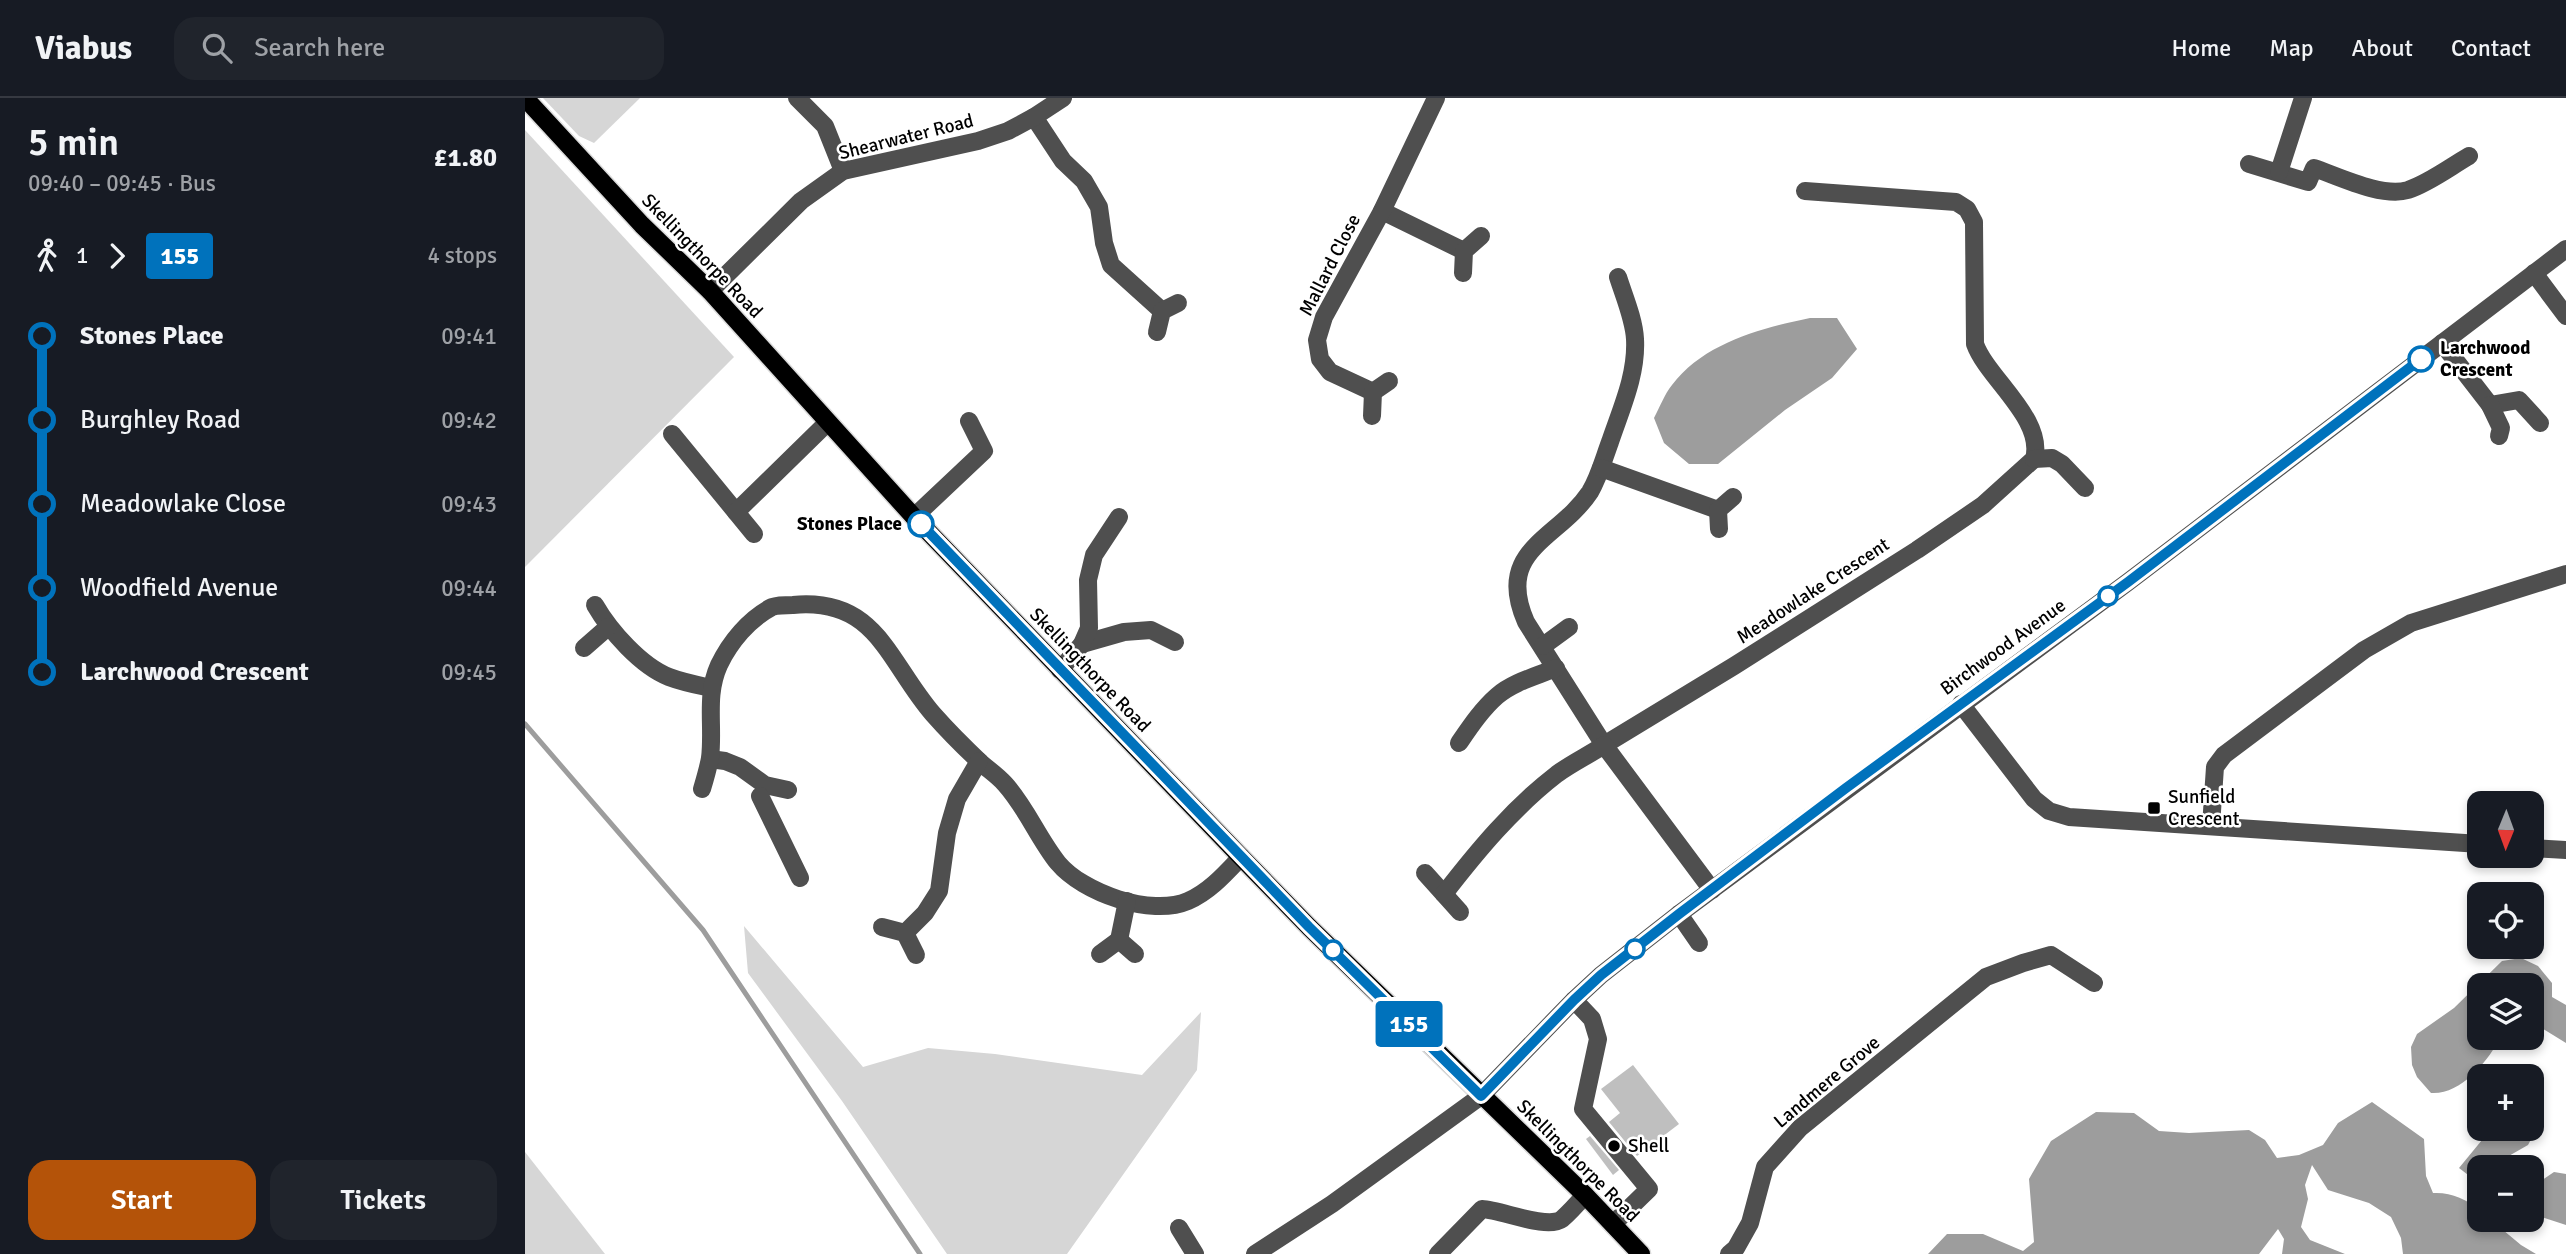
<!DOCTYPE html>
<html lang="en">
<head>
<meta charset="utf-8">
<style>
	body { margin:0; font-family:Signika,sans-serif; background:#20242c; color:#f1f3f6; height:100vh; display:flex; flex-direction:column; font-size:26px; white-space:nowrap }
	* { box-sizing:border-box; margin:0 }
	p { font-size:23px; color:#9ea1a6 }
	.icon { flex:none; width:38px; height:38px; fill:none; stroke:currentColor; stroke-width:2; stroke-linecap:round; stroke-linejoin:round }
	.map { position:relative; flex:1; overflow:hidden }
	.drawer { display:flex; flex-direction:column; background:#171b24; width:525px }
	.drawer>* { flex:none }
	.badge { padding:0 14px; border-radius:5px; font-size:24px; line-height:46px }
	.needle { width:46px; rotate:181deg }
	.fabs { position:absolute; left:1942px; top:693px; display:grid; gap:14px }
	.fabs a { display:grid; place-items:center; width:77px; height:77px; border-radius:14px; background:#171b24; box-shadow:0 4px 10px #0003; font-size:35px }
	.map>.badge { position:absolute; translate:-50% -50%; box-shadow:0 0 0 4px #fff }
	.legs { display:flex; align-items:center; gap:10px; height:77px; padding:0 28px; font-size:23px }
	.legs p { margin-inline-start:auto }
	.head { display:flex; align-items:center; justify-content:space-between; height:119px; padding:0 28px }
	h1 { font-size:38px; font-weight:600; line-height:52px }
	.primary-button { display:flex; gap:14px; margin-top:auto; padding:14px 28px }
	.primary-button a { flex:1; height:80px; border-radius:21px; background:#b45309; color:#fff; font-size:28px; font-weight:600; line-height:80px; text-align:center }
	.primary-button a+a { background:#20242c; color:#f1f3f6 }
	ul { padding:0 28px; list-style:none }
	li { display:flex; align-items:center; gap:24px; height:84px; font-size:26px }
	li i { display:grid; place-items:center; width:10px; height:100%; margin:0 9px; background:currentColor }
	li i::after { content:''; width:18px; height:18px; margin:-9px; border:5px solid; border-radius:50%; background:#171b24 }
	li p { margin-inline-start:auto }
	li:first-child i { background:linear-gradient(#0000 50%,currentColor 0) }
	li:last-child i { background:linear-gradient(currentColor 50%,#0000 0) }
	header { display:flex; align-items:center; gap:42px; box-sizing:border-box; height:98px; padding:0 35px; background:#171b24; border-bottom:2px solid #363941 }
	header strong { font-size:33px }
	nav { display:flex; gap:38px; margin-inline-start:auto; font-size:24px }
	.search { width:490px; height:63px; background:#20242c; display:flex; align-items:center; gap:18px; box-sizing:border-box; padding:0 24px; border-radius:21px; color:#9ea1a6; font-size:26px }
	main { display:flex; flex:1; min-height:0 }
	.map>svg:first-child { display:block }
	.green { fill:#d6d6d6 }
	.water { fill:#9d9d9d }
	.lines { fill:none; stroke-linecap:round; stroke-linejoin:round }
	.stream { stroke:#9d9d9d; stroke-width:5 }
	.building { fill:#bfbfbf }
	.major-casing { stroke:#dbdbdb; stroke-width:21 }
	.minor { stroke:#4f4f4f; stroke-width:18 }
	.major { stroke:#000; stroke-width:18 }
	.line-1-casing { stroke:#fff; stroke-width:16 }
	.line-1 { stroke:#0072bc; stroke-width:10 }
	.stop-1-dot { fill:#fff; stroke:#0072bc; stroke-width:3.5 }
	.poi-dot { fill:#000; stroke:#fff; stroke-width:2.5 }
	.labels { text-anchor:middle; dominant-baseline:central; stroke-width:5; stroke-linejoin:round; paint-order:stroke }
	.street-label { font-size:19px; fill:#000; stroke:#fff }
	.stop-label { font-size:19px; font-weight:bold; fill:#000; stroke:#fff; text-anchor:start }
	.poi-label { font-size:19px; fill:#000; stroke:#fff; text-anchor:start }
</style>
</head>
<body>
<header>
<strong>Viabus</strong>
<div class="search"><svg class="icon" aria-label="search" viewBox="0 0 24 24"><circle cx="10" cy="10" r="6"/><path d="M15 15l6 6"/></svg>Search here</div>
<nav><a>Home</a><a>Map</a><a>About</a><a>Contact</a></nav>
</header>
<main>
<section class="drawer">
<div class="head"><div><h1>5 min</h1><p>09:40 – 09:45 · Bus</p></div><b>£1.80</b></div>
<div class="legs"><svg class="icon" aria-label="walk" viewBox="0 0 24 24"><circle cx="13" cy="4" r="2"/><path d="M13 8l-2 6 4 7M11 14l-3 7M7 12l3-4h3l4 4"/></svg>1<svg class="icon" aria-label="forward" viewBox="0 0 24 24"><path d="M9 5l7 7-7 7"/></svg><b class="badge" style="background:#0072bc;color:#fff">155</b><p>4 stops</p></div>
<ul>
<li><i style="color:#0072bc"></i><b>Stones Place</b><p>09:41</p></li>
<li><i style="color:#0072bc"></i><span>Burghley Road</span><p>09:42</p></li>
<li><i style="color:#0072bc"></i><span>Meadowlake Close</span><p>09:43</p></li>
<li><i style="color:#0072bc"></i><span>Woodfield Avenue</span><p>09:44</p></li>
<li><i style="color:#0072bc"></i><b>Larchwood Crescent</b><p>09:45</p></li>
</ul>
<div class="primary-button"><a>Start</a><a>Tickets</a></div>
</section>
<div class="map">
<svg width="2041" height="1156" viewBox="0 0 2041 1156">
	<rect width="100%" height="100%" fill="#fff"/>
	<g class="green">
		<path d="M18,0H115L69,45L54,38Z"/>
		<path d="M0,32L209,259L0,469Z"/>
		<path d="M219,828L338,969L403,950L470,956L617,977L676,914L672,972L542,1156H422L317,1003L223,875Z"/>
		<path d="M0,1054L80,1156H0Z"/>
	</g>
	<g class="water">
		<path d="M1285,220H1312L1332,251L1307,280L1260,312L1193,366H1164L1139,345L1129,320C1135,309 1139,297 1147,287C1179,245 1236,230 1285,220Z"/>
		<path d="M1996,860L2013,868L2027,885V899L2041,907V945L2007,924V887H1955V916L1945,928L1955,930V940H1972L1973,944C1960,966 1935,997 1906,995L1892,979L1887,967L1886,949L1892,936L1929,910L1977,863Z"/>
		<path d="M1847,1004L1899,1041L1901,1078L1908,1095C1926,1094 1941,1101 1955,1112V1122H1966L1996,1147L2011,1156H1878L1876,1140L1866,1119L1844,1105L1803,1092L1787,1067L1780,1087L1783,1101L1776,1129L1785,1142L1820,1156H1757L1759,1141L1753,1131L1734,1156H1403L1422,1136H1458L1498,1153L1509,1144L1504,1081L1526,1043L1571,1014L1609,1015L1634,1033L1664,1035L1724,1032L1740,1042L1752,1060L1774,1057L1798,1047L1813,1025Z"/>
		<path d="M2007,1018L2012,1030L2003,1047L1975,1063L1973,1069H1955V1086L1934,1070L1957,1042L1974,1031H2007Z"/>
		<path d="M2029,1074L2041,1076V1127L2007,1116V1089Z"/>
	</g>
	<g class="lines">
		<path class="stream" d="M0,626L178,832L395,1156"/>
	</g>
	<g class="building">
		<path d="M1108,967L1154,1026L1112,1058L1084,1024L1095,1015L1076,991Z"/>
		<path d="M1065,1038L1094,1072L1088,1077L1061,1041Z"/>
	</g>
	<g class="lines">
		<defs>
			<path id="major" d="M0,0L117,127L185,193L389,419L716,759L784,829L1060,1097L1116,1156"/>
		</defs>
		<use href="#major" class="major-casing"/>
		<g class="minor">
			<path d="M272,0L300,28L318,73"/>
			<path d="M509,19L538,63L559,83L574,109L579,145L586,167L637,213"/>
			<path d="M1724,66L1783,84L1789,70C1813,78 1857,100 1883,92C1904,85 1925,69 1944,58"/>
			<path d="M1754,74L1778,0"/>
			<path d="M857,113L939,153"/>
			<path d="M938,175L939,153L956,138"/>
			<path d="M2009,175L2041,218"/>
			<path d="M1093,179C1099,198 1109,221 1110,241C1112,277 1096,311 1085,344C1079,360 1074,379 1065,394C1033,442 969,451 1001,524L1079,647L1209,568L1392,452L1458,407L1509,361C1520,321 1462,280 1450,246L1449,124L1442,111L1431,104L1280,93"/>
			<path d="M185,193L276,103L318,73L453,43L483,33L509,19L538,0"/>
			<path d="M632,234L637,213L653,205"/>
			<path d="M1917,245L1965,307L1994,302L2015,325"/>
			<path d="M848,294L805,274L795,261L792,242L799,219L857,113L911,0"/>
			<path d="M1965,307L1976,330L1974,338"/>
			<path d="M847,318L848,294L864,283"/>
			<path d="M147,336L211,414"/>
			<path d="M1509,361L1527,360L1537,366L1560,390"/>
			<path d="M1076,370L1193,412"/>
			<path d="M389,419L459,353L444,323"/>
			<path d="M1194,431L1193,412L1208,399"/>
			<path d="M229,436L211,414L302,325"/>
			<path d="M70,507C85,533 116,568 144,579C157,584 172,587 186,590"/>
			<path d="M557,546L599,534L626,532L650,544"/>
			<path d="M1018,548L1044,529"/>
			<path d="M59,550L83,529"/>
			<path d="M535,572L557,546L564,530L563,482L569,457L594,419"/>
			<path d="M1436,606L1509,701L1524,713L1544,719L1955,746"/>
			<path d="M934,645C945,629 957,611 972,598C988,584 1012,578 1031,570"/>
			<path d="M185,661L200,663L215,669L240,687L263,692"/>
			<path d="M177,691C180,681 183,671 185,660C189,628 180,598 194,567C205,544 224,521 247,509C253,507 261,507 268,507C352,499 363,564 408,616C423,633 440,650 456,665C464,672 473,678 480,686C501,709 513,740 533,765C558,795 626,819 663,803C684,794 700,776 716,759"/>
			<path d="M235,698L275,780"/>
			<path d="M1686,728L1690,669L1699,657L1839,552L1886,525L2041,476"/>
			<path d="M2007,750L2041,752"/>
			<path d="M900,775L935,814"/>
			<path d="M919,796C953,752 988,710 1032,676C1047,665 1064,657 1079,647L1187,792"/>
			<path d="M1154,816L1174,845"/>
			<path d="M357,829L380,835L391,857"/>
			<path d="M380,835L400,815L414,793L422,735L432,701L454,663"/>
			<path d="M594,842L602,803"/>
			<path d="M575,856L594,842L610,856"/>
			<path d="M1049,902L1067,921L1073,941L1058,1011L1124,1091L1088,1126"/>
			<path d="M654,1130L670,1156"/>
			<path d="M730,1156L807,1106L956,998L1049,902L1076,877L1154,816L1603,484L2041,151"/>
			<path d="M913,1156L957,1111C977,1112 1022,1132 1037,1121C1045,1114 1053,1105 1060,1097"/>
			<path d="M1204,1156L1211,1150L1225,1125L1240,1069L1275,1030L1461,879L1498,865L1526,857L1569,885"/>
		</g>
		<use href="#major" class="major"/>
	</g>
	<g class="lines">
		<defs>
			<path id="line-1" d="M396,426L784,829L956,998L1049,902L1076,877L1154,816L1321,690L1603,484L1896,261"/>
		</defs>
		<use href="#line-1" class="line-1-casing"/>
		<use href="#line-1" class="line-1"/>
	</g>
	<g class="stop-1-dot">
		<circle cx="1896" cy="261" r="12"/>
		<circle cx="396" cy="426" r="12"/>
		<circle cx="1583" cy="498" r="9"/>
		<circle cx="1110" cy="851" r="9"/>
		<circle cx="808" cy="852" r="9"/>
	</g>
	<g class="poi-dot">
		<rect x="1622" y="703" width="14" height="14" rx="3.5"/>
		<circle cx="1089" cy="1048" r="7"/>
	</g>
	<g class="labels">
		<g class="street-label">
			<text transform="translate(381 39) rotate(-14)">Shearwater Road</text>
			<text transform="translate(177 158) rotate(46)">Skellingthorpe Road</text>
			<text transform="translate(805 167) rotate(-63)">Mallard Close</text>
			<text transform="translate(1288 493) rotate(-33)">Meadowlake Crescent</text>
			<text transform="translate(1478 549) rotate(-36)">Birchwood Avenue</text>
			<text transform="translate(565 572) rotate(46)">Skellingthorpe Road</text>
			<text transform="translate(1302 984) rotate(-40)">Landmere Grove</text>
			<text transform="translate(1053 1063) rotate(45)">Skellingthorpe Road</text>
		</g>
		<g class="stop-label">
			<text x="1915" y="250">Larchwood<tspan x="1915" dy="22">Crescent</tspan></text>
			<text x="377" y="426" text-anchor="end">Stones Place</text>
		</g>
		<g class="poi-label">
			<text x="1643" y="699">Sunfield<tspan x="1643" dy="22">Crescent</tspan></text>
			<text x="1103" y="1048">Shell</text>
		</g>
	</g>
</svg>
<div class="fabs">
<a><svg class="needle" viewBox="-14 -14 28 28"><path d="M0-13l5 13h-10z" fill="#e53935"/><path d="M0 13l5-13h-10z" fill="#9ea1a6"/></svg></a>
<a><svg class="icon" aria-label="locate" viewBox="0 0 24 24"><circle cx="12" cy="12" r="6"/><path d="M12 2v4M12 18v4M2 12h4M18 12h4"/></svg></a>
<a><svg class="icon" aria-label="layers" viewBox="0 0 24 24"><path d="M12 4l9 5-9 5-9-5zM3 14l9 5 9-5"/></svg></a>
<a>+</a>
<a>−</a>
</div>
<b class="badge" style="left:884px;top:926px;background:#0072bc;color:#fff">155</b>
</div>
</main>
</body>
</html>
